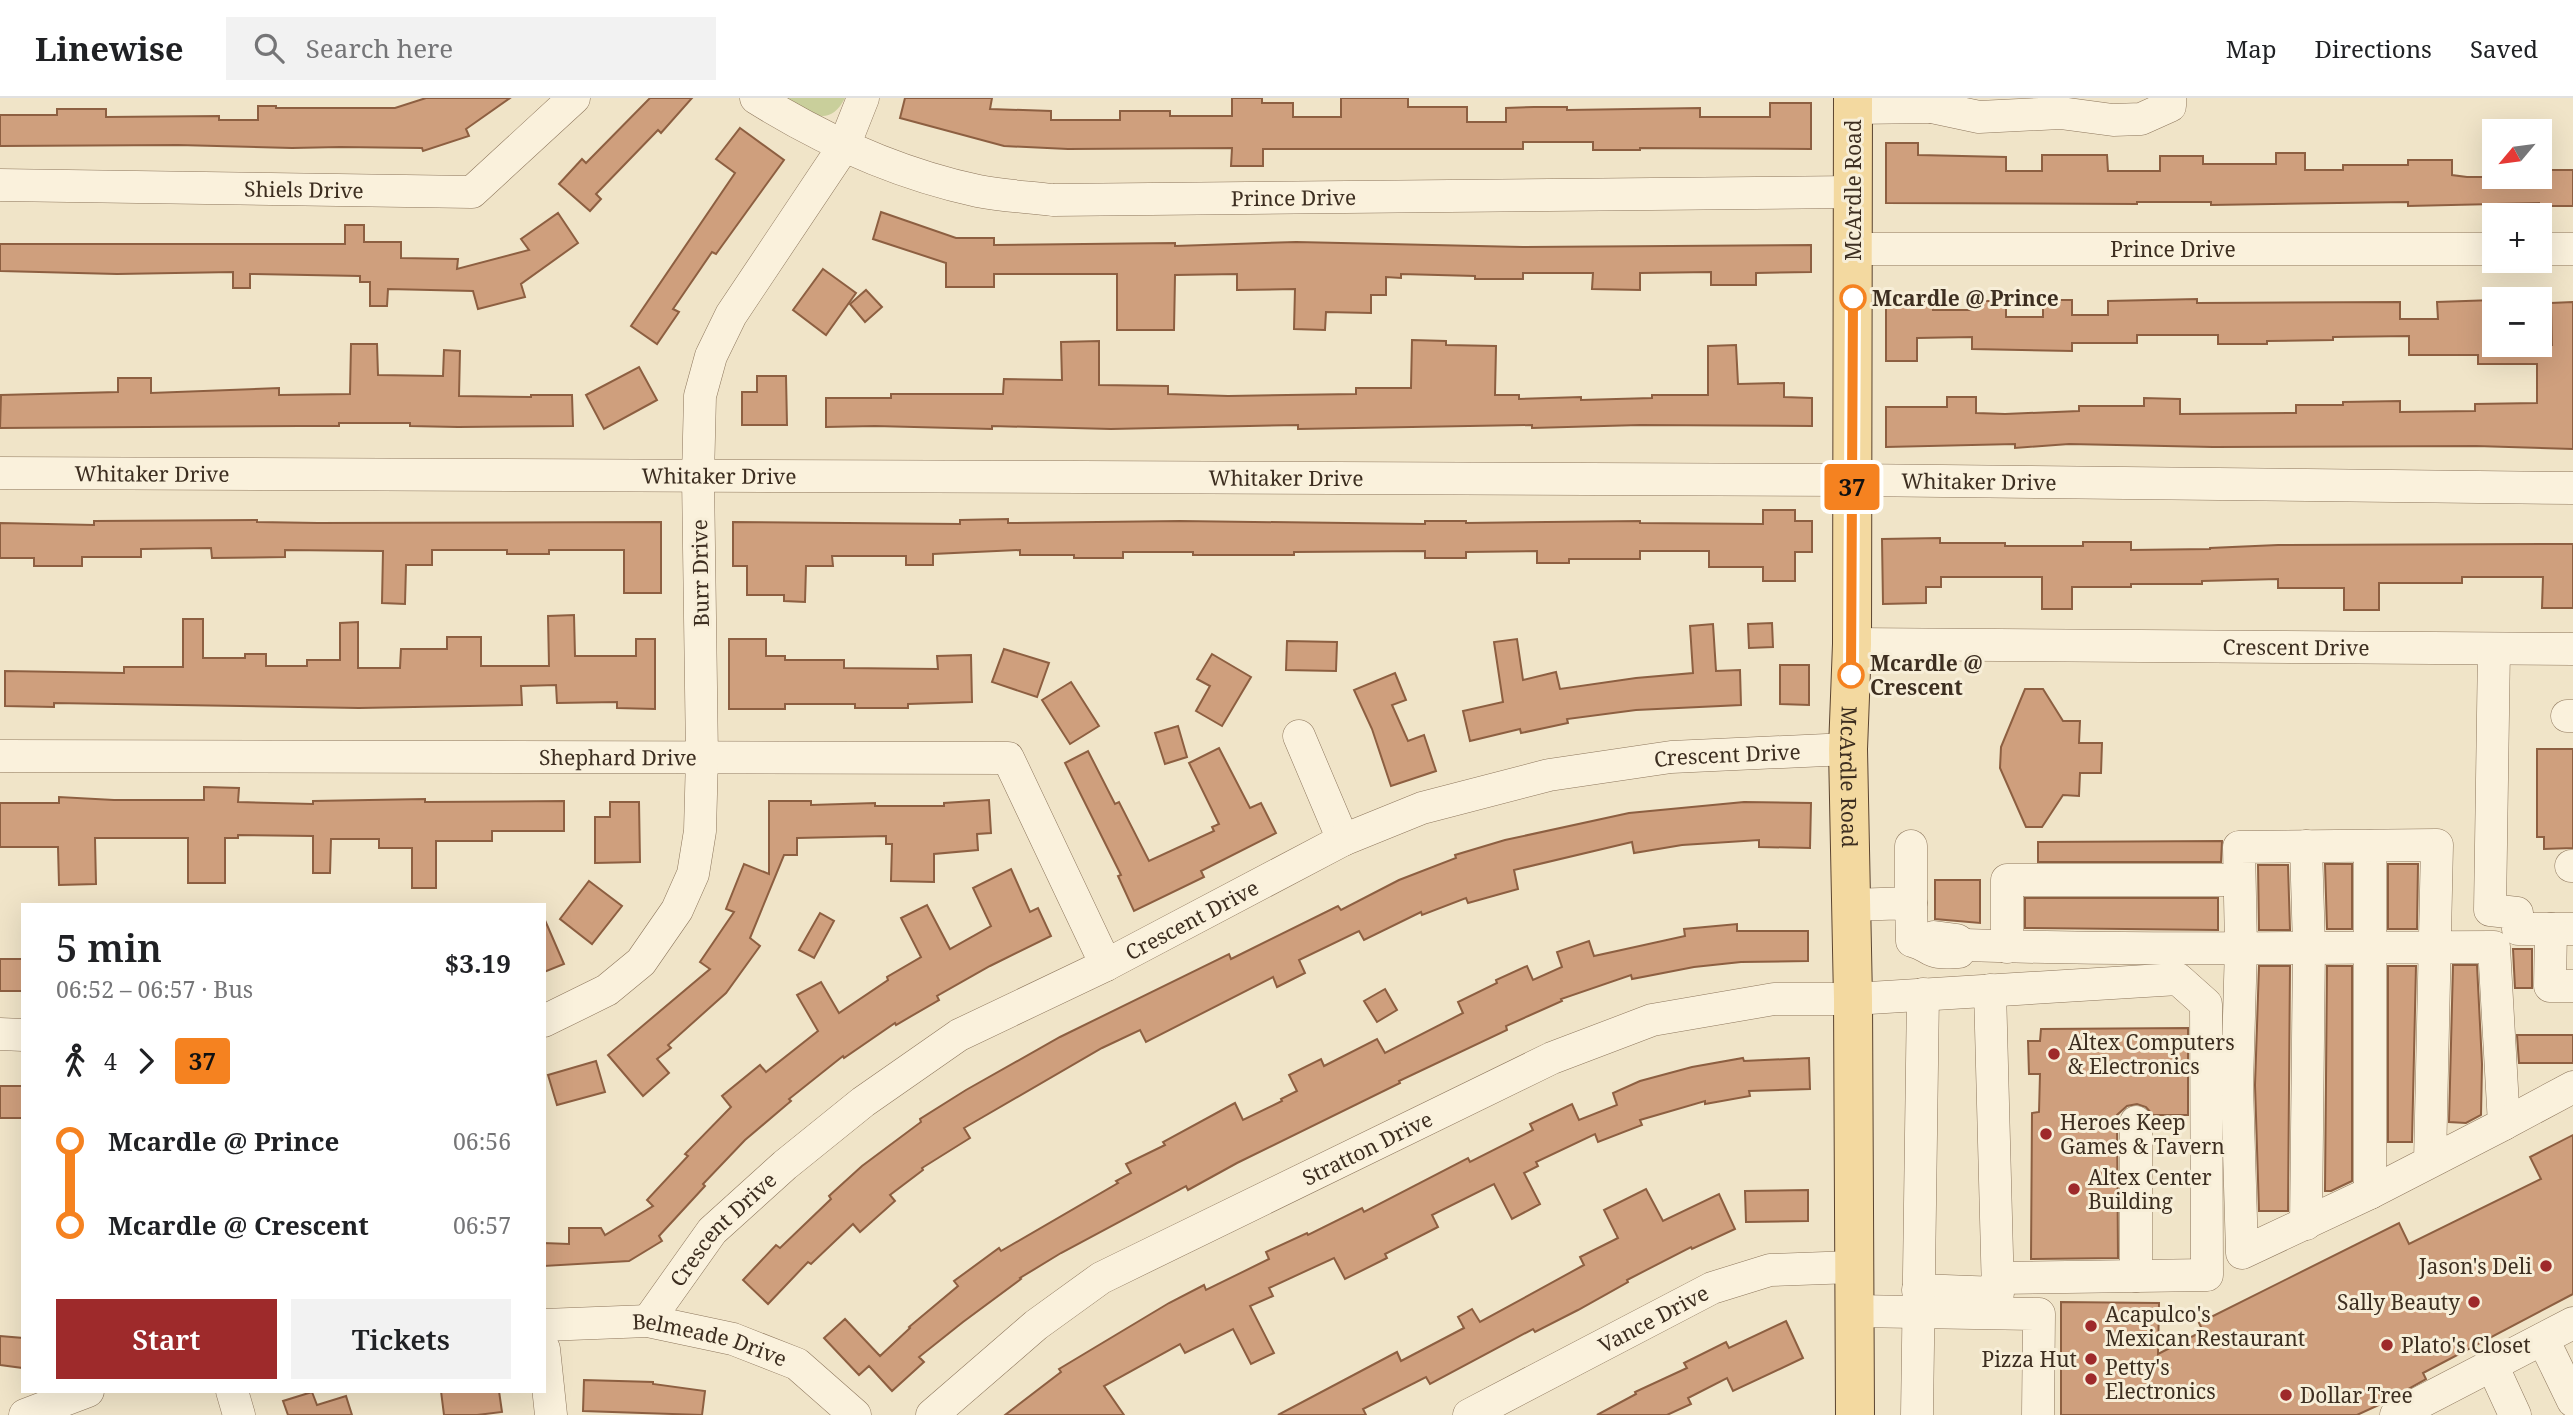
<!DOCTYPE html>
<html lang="en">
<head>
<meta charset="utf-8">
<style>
	body { margin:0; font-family:"Noto Serif",serif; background:#f2f2f2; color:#202124; height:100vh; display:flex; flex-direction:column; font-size:26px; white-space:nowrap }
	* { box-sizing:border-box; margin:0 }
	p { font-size:23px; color:#757577 }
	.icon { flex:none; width:38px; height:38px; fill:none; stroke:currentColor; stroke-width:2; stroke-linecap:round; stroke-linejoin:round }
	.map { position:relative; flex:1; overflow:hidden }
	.sheet { position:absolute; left:21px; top:805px; width:525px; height:490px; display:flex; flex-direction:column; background:#fff; border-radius:0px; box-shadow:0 7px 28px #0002 }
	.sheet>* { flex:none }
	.badge { padding:0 14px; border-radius:5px; font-size:24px; line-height:46px }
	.needle { width:46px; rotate:241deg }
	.buttons { position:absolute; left:2482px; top:21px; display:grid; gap:14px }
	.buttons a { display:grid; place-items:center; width:70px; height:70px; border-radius:0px; background:#fff; box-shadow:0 7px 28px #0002; font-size:35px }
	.map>.badge { position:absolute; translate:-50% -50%; box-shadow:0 0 0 4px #fff }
	.legs { display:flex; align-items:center; gap:10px; height:77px; padding:0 35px; font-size:23px }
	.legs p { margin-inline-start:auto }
	.head { display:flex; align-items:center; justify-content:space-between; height:119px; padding:0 35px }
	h1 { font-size:38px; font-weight:600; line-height:52px }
	.primary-button { display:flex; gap:14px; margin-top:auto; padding:14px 35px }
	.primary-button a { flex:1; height:80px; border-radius:0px; background:#9e2a2b; color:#fff; font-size:28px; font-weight:600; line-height:80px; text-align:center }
	.primary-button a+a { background:#f2f2f2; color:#202124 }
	ul { padding:0 35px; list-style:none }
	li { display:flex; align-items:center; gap:24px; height:84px; font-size:26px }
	li i { display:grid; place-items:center; width:10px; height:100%; margin:0 9px; background:currentColor }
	li i::after { content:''; width:18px; height:18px; margin:-9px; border:5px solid; border-radius:50%; background:#fff }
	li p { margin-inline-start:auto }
	li:first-child i { background:linear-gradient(#0000 50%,currentColor 0) }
	li:last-child i { background:linear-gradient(currentColor 50%,#0000 0) }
	header { display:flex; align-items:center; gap:42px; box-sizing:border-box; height:98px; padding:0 35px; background:#fff; border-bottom:2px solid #e0e0e0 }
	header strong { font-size:33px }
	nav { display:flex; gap:38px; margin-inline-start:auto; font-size:24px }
	.search { width:490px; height:63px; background:#f2f2f2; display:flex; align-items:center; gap:18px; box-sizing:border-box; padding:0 24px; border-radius:0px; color:#757577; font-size:26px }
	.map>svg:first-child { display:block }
	.green { fill:#c9cf9b }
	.building { fill:#cf9f7d; stroke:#8d5f41; stroke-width:2 }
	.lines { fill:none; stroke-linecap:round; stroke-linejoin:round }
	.minor-casing { stroke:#8d765c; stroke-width:33 }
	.major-casing { stroke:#5b4430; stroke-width:40 }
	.minor { stroke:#faf1dc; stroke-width:32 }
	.major { stroke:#f3d9a0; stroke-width:38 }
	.line-1-casing { stroke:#fff; stroke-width:16 }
	.line-1 { stroke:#f58220; stroke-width:10 }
	.stop-1-dot { fill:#fff; stroke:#f58220; stroke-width:3.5 }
	.poi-dot { fill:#9e2a2b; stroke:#f7eed8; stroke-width:2.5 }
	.labels { text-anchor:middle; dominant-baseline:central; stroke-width:6; stroke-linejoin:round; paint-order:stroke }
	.street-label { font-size:21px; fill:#3d2e20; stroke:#f7eed8 }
	.stop-label { font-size:21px; font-weight:bold; fill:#3d2e20; stroke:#f7eed8; text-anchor:start }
	.poi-label { font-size:21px; fill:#3d2e20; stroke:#f7eed8; text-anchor:start }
</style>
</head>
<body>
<header>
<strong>Linewise</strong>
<div class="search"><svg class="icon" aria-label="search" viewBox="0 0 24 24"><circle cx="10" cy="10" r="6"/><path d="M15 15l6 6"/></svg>Search here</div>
<nav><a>Map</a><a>Directions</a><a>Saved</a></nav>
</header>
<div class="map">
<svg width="2573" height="1317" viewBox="0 0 2573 1317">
	<rect width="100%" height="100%" fill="#f0e4c8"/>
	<path class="green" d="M783,0H845C828,33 807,13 783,0Z"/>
	<g class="building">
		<path d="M426,0H510L466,31L469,38L423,53L422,50L340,49L292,50L178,47L0,48V17H57V11H106V19L219,18V22H258V8H276V10H395Z"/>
		<path d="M650,0H692L661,35L658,32L596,96L601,101L590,113L559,86L582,61L586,65Z"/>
		<path d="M905,0H992L990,11L1051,13V22H1120V13H1170V18H1232V0H1262V5H1293V19H1341V0H1408V9H1467V24H1506V10L1534,9H1567V12L1700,10V19H1770V5H1811V51L1640,50V52H1593V44H1523V51H1263V68H1231L1232,50L1068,51L1004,48L900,20Z"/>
		<path d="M740,30L784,62L716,156L712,154L673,211L679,214L657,246L631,228L735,75L716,61Z"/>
		<path d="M1886,45H1918V57L2006,59V73H2042V57H2107L2108,73H2160V58H2203V66H2276V55H2305V72H2343V67H2408V62H2452V77L2467,79H2539V72H2573V108H2539V105L2408,108V104L2211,107V104H2137V106L1886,105Z"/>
		<path d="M881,114L956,140H994V147L1175,145V148L1296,144L1523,149L1811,147V174L1756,175V187H1711V174L1640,175V192L1592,191L1593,175H1523V181H1475V178L1401,176V180L1386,179V197H1371V215L1326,214L1325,232L1294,231L1295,191L1237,192V176L1175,177L1174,232H1117V176H994V189H946V165L873,141Z"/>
		<path d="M558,115L578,145L521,186L525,199L478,211L473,193L388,191L387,208H370V184H360V178L250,176V190H233V174L117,176L0,173V146H345V127H364V144H401V160L458,161L457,171L529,152L521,141Z"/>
		<path d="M823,171L856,195L826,237L793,212Z"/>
		<path d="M866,192L882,209L865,224L850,206Z"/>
		<path d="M2197,201V205L2400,204V221H2438L2437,204L2494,202V247H2552L2551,205L2573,204V351L2476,348L2213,349L2069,346L2015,350V346L1886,349V309H1947V299H1976V315L2005,316L2079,313V308H2144V300L2180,301V316L2296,315V307H2343V304L2400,303V314L2475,313V306L2537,305V266H2478V257H2409V238L2333,239V242L2267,243V246H2218V237H2137V245H2072V253L1972,251V239L1917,240V263H1886V204L1933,203V212H1972V203H2006V219H2043V202H2072V217H2108V203Z"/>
		<path d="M1412,242L1446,243V247L1496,248L1495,297H1519V301L1581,299V302L1652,300V297H1708V248L1736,247L1738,286L1784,285V299L1812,300V328L1640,327L1532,330V327L1298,331V327L1111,331L992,328V331L875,328L826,329V300H891V296H1003L1004,281L1062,282L1061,244L1099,243V287L1168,288V296L1228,298L1356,296V290H1411Z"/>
		<path d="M351,246H377L378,277L443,278L444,252L460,253L459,298L531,299V297H572L573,328L458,329L410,328V325H339V328H300L0,330L1,297L118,294V280H151V295L279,290V297L350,296Z"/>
		<path d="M639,269L657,302L604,331L586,297Z"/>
		<path d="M757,278H786L787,327H742V294H757Z"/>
		<path d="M1763,412H1795V423H1812V454H1795V483H1763V469H1709V453H1640V461H1569V465H1537V453L1466,454V460H1425V453L1294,454V457H1193V454H1123V460H1074V457H1020V452L933,456V467H906V458H832L833,468H806L805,504L784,503V497H747V468H733V424L960,426V422L1008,421V425L1180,423L1425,426V423H1466V425L1640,423V425L1763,426Z"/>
		<path d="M257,422V424L318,425L661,424V495H624V452H549V456H507V452H432V467H406L405,506L382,505L383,453L285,452V459L212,460L211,450L141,451V459H82V468H34V460H0V425L94,427V423Z"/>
		<path d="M1940,440V445H2005V448H2083V444H2131V452L2210,451V450L2278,447L2573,446V510H2542L2543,479H2462V485H2379V512H2344V490H2278V481L2202,483V486H2131V489H2072V511H2042V479H1941V489H1926V505L1883,506L1882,441Z"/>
		<path d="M574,517L575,558H636V541H655V611L617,610V604L557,605L556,587L521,588L522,607L359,610L54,605V609L5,608V573L124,575V569H183V521H203V560H245V556H266V568H307V562H340V525L358,524V570H400L401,551H447V539H481V568H549L548,518Z"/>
		<path d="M1772,525L1773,549L1749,550L1748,526Z"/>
		<path d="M1713,526L1716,573L1740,572L1741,607L1636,612L1567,621L1568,625L1521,635L1520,631L1470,643L1463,613L1503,604L1494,544L1517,541L1523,582L1556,574L1560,591L1636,580L1693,575L1690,528Z"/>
		<path d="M729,541H766V558H785V562H844V570L938,571L937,558L971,557L972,604L908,606V610H855V606H785V611H729Z"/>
		<path d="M1287,543L1337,544L1336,573L1286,572Z"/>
		<path d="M1004,551L1049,565L1037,599L992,584Z"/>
		<path d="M1212,556L1251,579L1222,628L1196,613L1210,588L1197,581Z"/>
		<path d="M1780,567H1809V607L1780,606Z"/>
		<path d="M1395,575L1406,602L1392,607L1408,643L1424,637L1436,673L1391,688L1372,631L1354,592Z"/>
		<path d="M1071,584L1099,628L1070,646L1042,602Z"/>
		<path d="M2025,591H2043L2063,623H2080L2079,645H2102L2101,675H2080L2079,698L2063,697L2042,729H2026L2000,670L2001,649Z"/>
		<path d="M1178,628L1187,659L1165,666L1155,635Z"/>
		<path d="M1219,650L1250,710L1261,705L1276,735L1201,773L1204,779L1134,813L1118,778L1121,777L1065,665L1088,653L1115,706L1119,704L1149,763L1214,733L1212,729L1219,726L1189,665Z"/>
		<path d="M2537,651H2573V750L2544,751V739H2537Z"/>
		<path d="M204,689L239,690L238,704L313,706V703L425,701V704L564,703V733H492V743H436V790H412V750H379V741H331L330,775H313V738L238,737V740H225V785H188V740H95L96,786L59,787L58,749H0V705H59V699L114,702H204Z"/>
		<path d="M989,702L991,735L977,736L978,752L934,756V784L891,783L892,746H886V738L797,740V757H784L750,840L760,848L726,895L668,947L671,950L657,961L669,975L643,998L608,957L710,871L700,864L734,814L726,811L744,766L769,776V703H811V707L875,705V708H944V705Z"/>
		<path d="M610,704H639L640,764L595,765V719H610Z"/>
		<path d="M1744,704L1811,705L1810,750L1759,749V742L1682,747L1634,755L1632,744L1514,772L1518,791L1468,805L1466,800L1422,817L1421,814L1364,842L1359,833L1299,862L1305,875L1277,889L1273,879L1146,944L1140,932L1102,950L964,1030L970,1040L922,1070L923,1072L890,1097L895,1103L860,1134L853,1126L811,1166L808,1164L768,1206L743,1182L776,1147L780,1150L831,1101L829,1098L862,1068L921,1024L920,1021L966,992L1060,939L1229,856L1231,861L1338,808L1341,812L1399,782L1456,760L1455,757L1505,742L1629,715Z"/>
		<path d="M2222,743L2221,764H2038V744Z"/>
		<path d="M2325,766H2352V831H2327Z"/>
		<path d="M2388,766H2418L2417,831H2388Z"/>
		<path d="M2258,767H2288L2290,832H2259Z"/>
		<path d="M1011,771L1030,814L1038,810L1051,838L990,868L937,898L939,902L896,927L895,925L844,960L843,958L789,1001L791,1003L745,1042L703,1086L705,1088L659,1138L662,1143L629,1163L544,1168V1145L569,1146V1130H601L605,1137L653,1108L647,1102L688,1058L685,1056L731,1009L722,998L760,967L766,974L818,933L797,897L821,884L839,915L888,882L887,879L921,859L901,820L927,807L950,851L991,828L973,790Z"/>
		<path d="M1935,782H1980V825L1935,821Z"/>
		<path d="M589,783L622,808L592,846L560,821Z"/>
		<path d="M2025,800H2218V832L2025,830Z"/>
		<path d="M820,815L834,823L814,860L799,852Z"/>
		<path d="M544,820L564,866L544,874Z"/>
		<path d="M1737,826V833H1808V863L1741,864L1694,869L1632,881L1631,877L1561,901L1562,903L1506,928L1507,932L1399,983L1400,985L1237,1065L1188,1092L1186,1088L1061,1155L1020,1180L1021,1181L963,1224L919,1259L924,1264L892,1293L869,1268L859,1277L824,1240L845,1221L880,1258L910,1230L909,1229L958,1188L954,1183L999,1150L1001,1153L1118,1085L1116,1083L1131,1075L1126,1066L1165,1047L1163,1044L1235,1005L1243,1022L1282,1003L1281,1001L1297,993L1289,977L1321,961L1324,968L1377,941L1385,955L1463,915L1458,904L1497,885L1496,882L1527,868L1533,882L1562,869L1557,854L1589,843L1594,858L1685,838L1684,831Z"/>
		<path d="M2513,851H2532V890H2515Z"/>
		<rect x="0" y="861" width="23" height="32"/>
		<path d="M2453,867H2477L2482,966L2481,1017L2466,1025L2449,1024Z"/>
		<path d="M2259,868H2290L2288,1113H2259L2255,987Z"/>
		<path d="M2327,868H2352V1083L2331,1093H2325Z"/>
		<path d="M2388,868H2416L2412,1044H2388Z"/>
		<path d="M1385,891L1397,912L1377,924L1364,903Z"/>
		<path d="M2188,930V1017H2153L2146,1009L2137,1006L2127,1008L2117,1017L2118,1160L2031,1161L2032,1015L2039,1014L2040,976H2029L2028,943H2040L2041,931Z"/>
		<path d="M2517,937H2573V965H2519Z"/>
		<path d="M1743,960L1744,963L1809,960L1810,991L1749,993L1750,998L1705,1006V1003L1640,1022L1642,1027L1598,1044L1595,1036L1536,1064L1538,1068L1524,1075L1540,1106L1512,1121L1494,1086L1432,1117L1438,1129L1385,1156L1387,1160L1345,1181L1334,1160L1269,1190L1273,1198L1250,1208L1274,1255L1251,1266L1233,1231L1185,1255L1180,1246L1104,1288L1124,1317H1005L1061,1274L1059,1271L1169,1205L1204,1187L1206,1192L1269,1161L1266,1154L1307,1135L1308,1137L1362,1110L1364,1114L1468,1060L1470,1064L1533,1032L1530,1026L1572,1006L1579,1022L1617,1007L1613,995L1640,983L1692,969Z"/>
		<path d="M596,963L605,994L557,1007L548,977Z"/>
		<rect x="0" y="988" width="23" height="32"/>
		<path d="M2573,1037V1196L2423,1275L2426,1281L2383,1305L2357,1317H2061V1204L2159,1205L2158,1256L2203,1233L2199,1225L2399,1125L2409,1146L2541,1081L2530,1059Z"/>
		<path d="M1646,1091L1663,1123L1719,1096L1735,1131L1692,1151L1691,1149L1627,1182L1628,1184L1578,1212L1535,1234L1533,1231L1430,1286L1426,1279L1363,1311L1366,1317H1278L1397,1254L1401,1263L1464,1230L1458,1219L1472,1211L1480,1224L1584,1167L1580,1159L1618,1140L1604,1112Z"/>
		<path d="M1808,1092V1123L1746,1124L1745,1093Z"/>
		<path d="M1786,1223L1803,1260L1733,1293L1727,1280L1688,1300L1691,1306L1667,1317H1597L1636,1296L1635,1294L1687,1270L1684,1265L1726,1244L1729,1250Z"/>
		<path d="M0,1238L23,1240V1270L0,1267Z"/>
		<path d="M584,1282L653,1284V1286L705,1293L702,1317L583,1313Z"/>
		<path d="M441,1293H499L502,1314L477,1317H444Z"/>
		<path d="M312,1294L317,1307L346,1298L352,1317H288L283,1303Z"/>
	</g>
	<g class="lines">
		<defs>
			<g id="minor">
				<path id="s1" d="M756,0C825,43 899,76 978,93C1003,98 1029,99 1053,102L1854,94"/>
				<path d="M1932,9L1979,19L2060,15L2113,22L2141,21L2170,8V0"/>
				<path d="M1853,10L1932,9V0"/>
				<path id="s2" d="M0,87L472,94L574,0"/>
				<path id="s3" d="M1853,151H2494"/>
				<path d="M2539,151H2573"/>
				<path id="s4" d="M0,375L1852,382L2573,390"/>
				<path id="s5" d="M1852,546L2573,551"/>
				<path d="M2494,551L2490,812L2517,815L2518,831H2573"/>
				<path d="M2567,618H2573"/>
				<path d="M1299,638L1343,742"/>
				<path id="s6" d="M0,658L1008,660L1106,867"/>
				<path d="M2370,748V1095"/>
				<path d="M2571,768H2573"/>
				<path d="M1911,805V748"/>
				<path d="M1851,807L1911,805L1912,843C1924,846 1925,849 1934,853C1941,856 1952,854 1959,854L1964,847L1957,842L1934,839L1926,846"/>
				<path d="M2551,831L2550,888H2573"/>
				<path d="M1964,847C2141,853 2318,849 2494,849L2504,1026L2370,1095L2242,1155L2237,987L2241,849L2239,749L2437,747L2430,1063"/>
				<path d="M2007,849V782H2239"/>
				<path d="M544,923L607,892L641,864L677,812L693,776L700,733L702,659L698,379L700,298L711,258L731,217L844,48L863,0"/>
				<path d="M0,936L23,937"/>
				<path d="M2504,1026L2573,989"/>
				<path d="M2306,1126L2309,849L2306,748"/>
				<path d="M2136,1178V1024"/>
				<path d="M1918,1192L1998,1195L1990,892"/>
				<path d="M1854,1213L2039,1216L2038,1317"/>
				<path id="s7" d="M648,1223L712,1133L785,1067L863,1004L959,937L1106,867L1343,742L1422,710L1549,677L1671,659L1848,651"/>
				<path id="s8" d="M544,1227L648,1223L733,1241L797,1266L855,1317"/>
				<path d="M2543,1241L2573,1303"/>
				<path d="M544,1251L551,1317"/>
				<path d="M2492,1267L2515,1317"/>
				<path d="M232,1293L239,1317"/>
				<path d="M25,1317L88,1293"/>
				<path id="s9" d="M932,1317L1036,1227L1101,1180L1552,960L1652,922L1774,901H1853L2178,881L2206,906L2207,1177L1998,1180"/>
				<path id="s10" d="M1469,1317L1712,1190L1770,1172L1853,1169"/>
				<path d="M1917,1317L1923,896"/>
				<path d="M2396,1317L2573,1225"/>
			</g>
			<g id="major">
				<path id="s11" d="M1853,0L1852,546L1848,651L1853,901L1855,1317"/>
			</g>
		</defs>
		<use href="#minor" class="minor-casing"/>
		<use href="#major" class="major-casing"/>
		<use href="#minor" class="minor"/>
		<use href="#major" class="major"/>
	</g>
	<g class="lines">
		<defs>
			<path id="line-1" d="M1851,577L1853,200"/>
		</defs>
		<use href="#line-1" class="line-1-casing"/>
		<use href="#line-1" class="line-1"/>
	</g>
	<g class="stop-1-dot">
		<circle cx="1853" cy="200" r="12"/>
		<circle cx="1851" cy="577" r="12"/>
	</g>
	<g class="poi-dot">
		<circle cx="2054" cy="956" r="7"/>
		<circle cx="2046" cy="1036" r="7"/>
		<circle cx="2074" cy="1091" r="7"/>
		<circle cx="2546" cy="1168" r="7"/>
		<circle cx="2474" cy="1204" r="7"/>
		<circle cx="2091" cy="1228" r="7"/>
		<circle cx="2387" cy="1247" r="7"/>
		<circle cx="2091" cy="1261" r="7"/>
		<circle cx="2091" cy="1281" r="7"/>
		<circle cx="2286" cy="1297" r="7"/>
	</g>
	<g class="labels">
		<g class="street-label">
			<text stroke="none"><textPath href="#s2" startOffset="304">Shiels Drive</textPath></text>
			<text transform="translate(1853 92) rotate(-90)">McArdle Road</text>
			<text stroke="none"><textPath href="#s1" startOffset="558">Prince Drive</textPath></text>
			<text stroke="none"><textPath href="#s3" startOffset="320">Prince Drive</textPath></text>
			<text stroke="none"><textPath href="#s4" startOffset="152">Whitaker Drive</textPath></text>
			<text stroke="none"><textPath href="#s4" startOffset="719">Whitaker Drive</textPath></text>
			<text stroke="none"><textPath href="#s4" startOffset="1286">Whitaker Drive</textPath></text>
			<text stroke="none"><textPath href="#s4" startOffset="1979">Whitaker Drive</textPath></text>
			<text transform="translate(700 475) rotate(-91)">Burr Drive</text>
			<text stroke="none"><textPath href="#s5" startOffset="444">Crescent Drive</textPath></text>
			<text stroke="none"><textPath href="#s7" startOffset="1253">Crescent Drive</textPath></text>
			<text stroke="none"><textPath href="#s6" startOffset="618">Shephard Drive</textPath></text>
			<text stroke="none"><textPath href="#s11" startOffset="679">McArdle Road</textPath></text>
			<text stroke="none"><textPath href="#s7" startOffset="686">Crescent Drive</textPath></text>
			<text stroke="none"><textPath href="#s9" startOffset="514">Stratton Drive</textPath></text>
			<text stroke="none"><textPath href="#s7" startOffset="119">Crescent Drive</textPath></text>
			<text stroke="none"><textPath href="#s10" startOffset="208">Vance Drive</textPath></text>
			<text stroke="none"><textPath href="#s8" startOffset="168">Belmeade Drive</textPath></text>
		</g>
		<g class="stop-label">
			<text x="1872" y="200">Mcardle @ Prince</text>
			<text x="1870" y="565">Mcardle @<tspan x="1870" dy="24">Crescent</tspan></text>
		</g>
		<g class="poi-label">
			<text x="2068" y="944">Altex Computers<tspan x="2068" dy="24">&amp; Electronics</tspan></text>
			<text x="2060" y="1024">Heroes Keep<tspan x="2060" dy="24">Games &amp; Tavern</tspan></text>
			<text x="2088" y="1079">Altex Center<tspan x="2088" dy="24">Building</tspan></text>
			<text x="2532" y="1168" text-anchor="end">Jason's Deli</text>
			<text x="2460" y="1204" text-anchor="end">Sally Beauty</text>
			<text x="2105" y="1216">Acapulco's<tspan x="2105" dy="24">Mexican Restaurant</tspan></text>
			<text x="2401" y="1247">Plato's Closet</text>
			<text x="2077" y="1261" text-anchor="end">Pizza Hut</text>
			<text x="2105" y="1269">Petty's<tspan x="2105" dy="24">Electronics</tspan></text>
			<text x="2300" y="1297">Dollar Tree</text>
		</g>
	</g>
</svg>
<div class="buttons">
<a><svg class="needle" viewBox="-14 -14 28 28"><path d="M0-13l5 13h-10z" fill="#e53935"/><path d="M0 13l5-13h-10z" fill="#757577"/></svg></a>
<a>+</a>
<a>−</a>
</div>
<b class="badge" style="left:1852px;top:389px;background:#f58220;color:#111">37</b>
<section class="sheet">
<div class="head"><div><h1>5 min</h1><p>06:52 – 06:57 · Bus</p></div><b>$3.19</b></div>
<div class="legs"><svg class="icon" aria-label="walk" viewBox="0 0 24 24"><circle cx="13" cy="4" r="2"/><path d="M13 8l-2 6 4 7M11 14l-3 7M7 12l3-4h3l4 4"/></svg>4<svg class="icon" aria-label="forward" viewBox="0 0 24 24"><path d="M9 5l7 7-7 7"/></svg><b class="badge" style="background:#f58220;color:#111">37</b></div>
<ul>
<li><i style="color:#f58220"></i><b>Mcardle @ Prince</b><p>06:56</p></li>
<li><i style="color:#f58220"></i><b>Mcardle @ Crescent</b><p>06:57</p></li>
</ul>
<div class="primary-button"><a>Start</a><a>Tickets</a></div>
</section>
</div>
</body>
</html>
